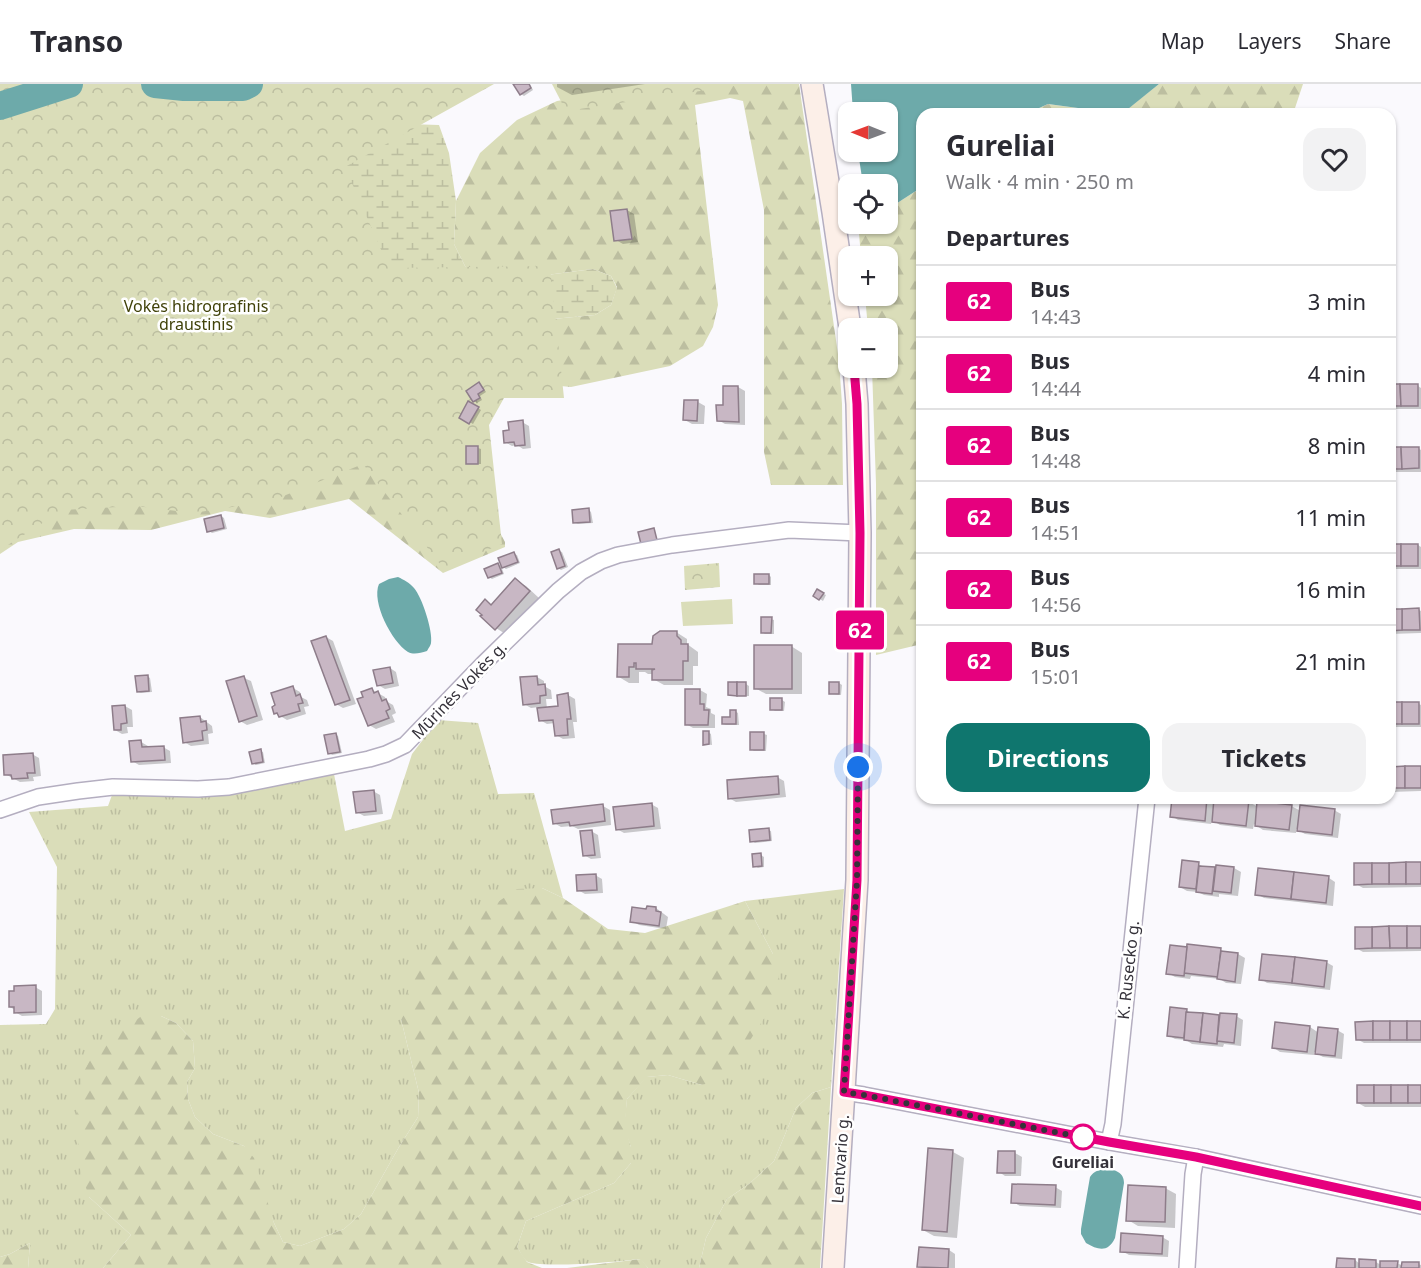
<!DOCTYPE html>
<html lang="en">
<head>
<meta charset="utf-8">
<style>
	body { margin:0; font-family:"Noto Sans",sans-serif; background:#f2f2f3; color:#2b2b33; height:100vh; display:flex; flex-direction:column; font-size:22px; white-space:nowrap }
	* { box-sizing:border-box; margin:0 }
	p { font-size:20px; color:#7c7c81 }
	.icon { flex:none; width:33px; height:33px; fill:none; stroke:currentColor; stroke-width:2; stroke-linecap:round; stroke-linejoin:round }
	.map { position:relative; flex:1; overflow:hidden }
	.sheet { position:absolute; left:916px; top:24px; width:480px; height:696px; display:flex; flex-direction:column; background:#fff; border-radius:18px; box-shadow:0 2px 4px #0004 }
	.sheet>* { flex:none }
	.badge { padding:0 12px; border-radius:4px; font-size:21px; line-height:39px }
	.needle { width:39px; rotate:271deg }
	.controls { position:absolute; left:838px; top:18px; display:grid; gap:12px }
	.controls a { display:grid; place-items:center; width:60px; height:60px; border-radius:12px; background:#fff; box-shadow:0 2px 4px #0004; font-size:30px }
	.you { position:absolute; width:30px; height:30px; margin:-15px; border:4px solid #fff; border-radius:50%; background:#1a73e8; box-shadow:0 0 0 9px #1a73e833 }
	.map>.badge { position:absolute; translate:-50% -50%; box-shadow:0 0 0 3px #fff }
	h2 { padding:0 30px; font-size:22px; line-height:54px }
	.round { display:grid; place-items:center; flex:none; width:63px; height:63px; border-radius:18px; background:#f2f2f3 }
	.overview { display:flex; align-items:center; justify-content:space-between; height:102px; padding:0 30px }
	h1 { font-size:28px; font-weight:700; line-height:45px }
	.action { display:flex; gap:12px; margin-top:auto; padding:12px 30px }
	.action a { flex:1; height:69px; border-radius:18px; background:#0f766e; color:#fff; font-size:24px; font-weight:700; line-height:69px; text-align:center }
	.action a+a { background:#f2f2f3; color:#2b2b33 }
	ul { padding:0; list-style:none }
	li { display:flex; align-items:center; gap:18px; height:72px; padding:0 30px; border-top:2px solid #e1e1e2 }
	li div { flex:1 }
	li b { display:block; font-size:22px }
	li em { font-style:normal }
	li .badge { min-width:66px; font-weight:700; text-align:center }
	header { display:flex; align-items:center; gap:36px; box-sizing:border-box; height:84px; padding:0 30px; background:#fff; border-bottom:2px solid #e1e1e2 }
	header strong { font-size:28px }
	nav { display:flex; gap:33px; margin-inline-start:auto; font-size:21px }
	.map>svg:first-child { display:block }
	.grass { fill:url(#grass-tufts) }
	.forest { fill:url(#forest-firs) }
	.wetland { fill:url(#wetland-marsh) }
	.park { fill:url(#park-crowns) }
	.pitch { fill:#daddb9 }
	.water { fill:#6daaaa }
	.shadow { fill:#0003 }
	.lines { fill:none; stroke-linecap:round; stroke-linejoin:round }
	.river { stroke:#6daaaa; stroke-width:28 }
	.building { fill:#c8b7c4; stroke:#8e7d8a; stroke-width:1.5 }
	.street-casing { stroke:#b4aec0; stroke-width:18 }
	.secondary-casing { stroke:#b4aec0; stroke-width:24 }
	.street { stroke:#fff; stroke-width:15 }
	.secondary { stroke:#fcefe8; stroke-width:21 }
	.line-casing { stroke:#fff; stroke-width:14 }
	.line { stroke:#e6007e; stroke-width:9 }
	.walk { stroke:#35323a; stroke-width:6; stroke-dasharray:0 10.8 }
	.stop-dot { fill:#fff; stroke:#e6007e; stroke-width:3 }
	.labels { text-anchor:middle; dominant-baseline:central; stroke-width:5; stroke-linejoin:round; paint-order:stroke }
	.park-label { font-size:16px; fill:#41420a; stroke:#fff }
	.street-label { font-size:16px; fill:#35323a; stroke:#fff }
	.stop-label { font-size:16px; font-weight:bold; fill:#35323a; stroke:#fff }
</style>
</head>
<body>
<header>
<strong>Transo</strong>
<nav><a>Map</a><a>Layers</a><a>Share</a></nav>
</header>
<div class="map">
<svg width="1421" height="1184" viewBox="0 0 1421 1184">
	<defs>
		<pattern id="grass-tufts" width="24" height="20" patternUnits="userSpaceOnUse" patternTransform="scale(1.5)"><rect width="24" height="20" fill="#daddb9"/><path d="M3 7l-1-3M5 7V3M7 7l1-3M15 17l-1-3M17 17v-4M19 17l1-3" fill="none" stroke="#bcbea0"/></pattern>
		<pattern id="forest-firs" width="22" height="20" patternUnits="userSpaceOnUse" patternTransform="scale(1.5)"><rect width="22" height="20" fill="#daddb9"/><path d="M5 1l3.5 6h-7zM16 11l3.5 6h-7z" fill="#bcbea0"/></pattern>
		<pattern id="wetland-marsh" width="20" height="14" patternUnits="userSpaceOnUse" patternTransform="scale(1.5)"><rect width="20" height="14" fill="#daddb9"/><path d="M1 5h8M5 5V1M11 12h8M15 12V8" fill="none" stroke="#bcbea0"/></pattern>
		<pattern id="park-crowns" width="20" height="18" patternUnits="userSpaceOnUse" patternTransform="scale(1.5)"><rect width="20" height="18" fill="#daddb9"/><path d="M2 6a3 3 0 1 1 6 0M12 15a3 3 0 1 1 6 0" fill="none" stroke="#bcbea0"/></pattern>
	</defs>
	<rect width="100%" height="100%" fill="#faf9fd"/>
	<g class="grass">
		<path d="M438,636L478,639L498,710L534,709L563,814L542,804L401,935L419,1009L418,1033L399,1063L361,1130L344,1145L300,1162L283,1158L274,1139L244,1062L213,1050L195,1033L188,1015L187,998L195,984L193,957L176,939L161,932L89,1113L131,1151L103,1184H28L30,1159L10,1170L0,1173V941L46,940L55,925L57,783L29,728L108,722L112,711L213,710L334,690L345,747L391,735L412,670Z"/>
		<path d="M844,805L831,1003L812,1009L796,1024L774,1077L749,1100L727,1115L706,1154L699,1184H648L640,1175C616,1178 547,1184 528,1178C523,1175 520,1167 517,1163L526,1137L614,1099L631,1079V1063L624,1043L627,1015L646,993L668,991L702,1001L773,870L745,817Z"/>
	</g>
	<g class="forest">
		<path d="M0,0H377V39L368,62L350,69L303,54L199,32L179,45L169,122L176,165L198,190L330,250L390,270L433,266L490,241L595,231L611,221L617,203L611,192L593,185L493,198L471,194L454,160L456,117L480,69L517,36L557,17L656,0H799L839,277L842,320L843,401H771L764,368V126L743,17L730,14L695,21L718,221L713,243L703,262L670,282L571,303L540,300L488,284L454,311L453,361L505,458V463L443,489L349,415L270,434L225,427L151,446L74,445L18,458L0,470Z"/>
		<path d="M1159,0H1303L1293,30H1026L1048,20L1078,24L1104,30L1122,29Z"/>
		<path d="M922,103V560L876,571V400L872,284H888V244H868L865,212H888V172H861L859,150L866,140H888V125Z"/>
		<path d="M542,804L563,814L608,845L645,849L745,817L773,870L780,898L770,925L731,986L713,998L702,1001L668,991L647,993L627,1015L625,1042L631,1063V1079L614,1099L526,1137L517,1163L527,1178L542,1184H103L131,1151L89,1113L79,1082L77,1031L83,989L96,965L143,931L161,932L176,939L193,957L195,984L187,998L188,1015L195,1033L213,1050L244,1062L254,1074L274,1139L283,1158L300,1162L344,1145L361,1130L399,1063L418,1033L419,1009L401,935L412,892L428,865L517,805Z"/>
		<path d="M831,1003L820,1184H699L706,1154L727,1115L749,1100L774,1077L796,1024L812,1009Z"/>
		<path d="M30,1159L28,1184H0V1173L10,1170Z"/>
		<path d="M641,1175L648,1184H567Z"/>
	</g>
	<path class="wetland" d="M377,39L439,41L449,69L456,117L454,160L471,194L493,198L593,185L611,192L617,204L611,221L595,231L490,241L175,68Z"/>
	<g class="park">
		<path d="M0,0H494L345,83L389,184L550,182L564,314H504L489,341L502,460L443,484L363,380L271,417L193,429L136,422L63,426L0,466Z"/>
		<path d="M552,0H747L566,27Z"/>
		<path d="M719,479L720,503L685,506L684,482Z"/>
	</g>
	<path class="pitch" d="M732,515L733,540L683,542L681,518Z"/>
	<g class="water">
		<path d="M851,0H1159L1123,29L1104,30L1078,24L1048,20L1026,30H922V103L888,125V100H863L858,68H888V28H853Z"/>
		<path d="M398,493C404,496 409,498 414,504C422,513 433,547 431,559C431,561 428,565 427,567C420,569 414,571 408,568C392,558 371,518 379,500L389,495Z"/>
		<path d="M1106,1084C1115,1086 1124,1088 1124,1099L1115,1154C1108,1169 1098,1166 1086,1159L1081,1150V1145L1090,1093C1094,1087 1099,1086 1106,1084Z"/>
	</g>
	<g class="shadow">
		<path d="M515,0H530L533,6L524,12L521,10Z"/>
		<path d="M557,0H645L572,11L557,3Z"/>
		<path d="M627,126L634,130L638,158L623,160L616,156Z"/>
		<path d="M479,300L482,302L486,308L480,312L482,316L477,319L474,317Z"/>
		<path d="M1390,302H1418L1421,304V325H1390Z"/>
		<path d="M738,303L745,307V341L725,340L718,336L725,323Z"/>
		<path d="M698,318L705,322L704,340H692L685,336Z"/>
		<path d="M469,319L481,326L473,340L461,333Z"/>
		<path d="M522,338L529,342L531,364L523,365L517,361L512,362L505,358L511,348Z"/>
		<path d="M478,364L481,365V380H470L467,379Z"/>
		<path d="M1418,364L1421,366V388H1390V365Z"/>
		<path d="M589,426L591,428L593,439L578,440L575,439Z"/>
		<path d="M221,432L224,434L227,445L212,449L209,447Z"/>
		<path d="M1418,461L1421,463V485H1390V462Z"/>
		<path d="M559,467L562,468L568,483L561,486L558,484Z"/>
		<path d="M514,470L517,471L520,479L506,485L503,483Z"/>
		<path d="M498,481L501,482L504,490L492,495L489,493Z"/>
		<path d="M769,491L771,493V501H759L756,499Z"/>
		<path d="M515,496L526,502L539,514L507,551L496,544L486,517L492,521Z"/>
		<path d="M818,507L826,511L823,517L815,512Z"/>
		<path d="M1390,526H1419L1421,527V549L1390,550Z"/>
		<path d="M771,535L774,536V550H765L762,548Z"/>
		<path d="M676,548L687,555V560L698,568V582H693V601H664L653,595V590H648L645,588H639V599H629L619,593V562H654Z"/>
		<path d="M326,553L333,557L356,620L343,624L336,620Z"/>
		<path d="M791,562L802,569V610H766L755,604Z"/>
		<path d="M390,584L396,588L399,602L385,605L378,601Z"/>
		<path d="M147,592L150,594L152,608L141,609L138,608Z"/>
		<path d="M537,593L544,597V602L551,606L552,615H546L547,625L560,623L568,611L575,615L577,638H573L575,654L563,655L556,651L555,639L547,640L540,636L539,623L531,624L524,620Z"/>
		<path d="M244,594L251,597L263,636L247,641L240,637Z"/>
		<path d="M839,599L842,601L841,611L833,610L830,609Z"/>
		<path d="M746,600L749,602V612H732L729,611Z"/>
		<path d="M293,604L300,608L301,613L307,616L309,622L304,623L306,630L287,636L275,629L277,622Z"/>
		<path d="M372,606L385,613L386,617L393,621L396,629L392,631L395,638L376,645L369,641L365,614Z"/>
		<path d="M700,606L707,610L706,623L711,625V629L715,631V644H693L686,640Z"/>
		<path d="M782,616L785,618L784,627H775L772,625Z"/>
		<path d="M1390,620H1419L1421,621V643H1390Z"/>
		<path d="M125,622L132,626L133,643H127L128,649L122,650L115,646Z"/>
		<path d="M735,627L738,629L739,641H726L723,640L731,634Z"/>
		<path d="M200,633L212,642L213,649L208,650L209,660L191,662L184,658Z"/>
		<path d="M708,648L711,650L712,661L705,660Z"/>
		<path d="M335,650L338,652L342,669L332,671L330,669Z"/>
		<path d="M764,650L767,651L766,667H754L751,665Z"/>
		<path d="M141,658L148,662V664L163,663L170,667L171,679L139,681L132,677Z"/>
		<path d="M260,667L263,668L265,679L256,681L253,679Z"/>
		<path d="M32,670L39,674L41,692L33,693L34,697L20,698L5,690Z"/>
		<path d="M1390,684H1421V707L1390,708Z"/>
		<path d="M777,693L784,697L786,713L736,718L729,714Z"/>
		<path d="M373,707L380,711L383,730L364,732L357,728Z"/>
		<path d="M1174,714H1209L1216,718V714L1249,718L1258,723L1291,722L1301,727L1334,726L1341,730L1338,754L1305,750L1296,745V749L1263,746L1254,740L1253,745L1220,741L1212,736L1211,740L1178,736L1172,732Z"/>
		<path d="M651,720L658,724L661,745L624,749L617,745Z"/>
		<path d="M603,722L610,726L611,741L578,745L572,742L561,743L554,739Z"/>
		<path d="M768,746L771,747L772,757L755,759L752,757Z"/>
		<path d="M591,747L598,751L601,774L591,775L584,771Z"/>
		<path d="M761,771L764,773V783L758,784L755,782Z"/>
		<path d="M1421,779V803L1363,804L1356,800Z"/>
		<path d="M1198,780L1206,784L1217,785L1234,784L1241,788L1238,812L1219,810V813L1204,811L1198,808L1187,807L1180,803Z"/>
		<path d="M595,791L602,795L603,809L585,810L578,806Z"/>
		<path d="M1329,794L1335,798L1333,822L1264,814L1257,810Z"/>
		<path d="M656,824L668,833L666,845L639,841L632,837L648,827Z"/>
		<path d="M1421,843V867L1363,868L1356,864Z"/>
		<path d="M1221,866L1226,869L1238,870L1245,874L1241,900L1226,899L1220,895L1191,892L1190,895L1175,893L1168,889Z"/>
		<path d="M1326,878L1333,882L1330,906L1267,899L1261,895Z"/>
		<path d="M35,903L42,907V931L22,932L15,928V926L10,923Z"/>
		<path d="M1186,926L1192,930L1221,933L1236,932L1243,936L1241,962L1224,960L1223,963L1192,960L1186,956L1175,955L1168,951Z"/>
		<path d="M1421,939V959H1364L1357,955Z"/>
		<path d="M1310,943L1319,949L1337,946L1344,950L1342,975L1323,973L1314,968V971L1280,968L1274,964Z"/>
		<path d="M1421,1002V1023H1365L1358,1019Z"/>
		<path d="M929,1066L953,1068L964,1074L957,1154L934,1152L923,1146Z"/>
		<path d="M1015,1069L1022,1073L1021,1092H1005L999,1088Z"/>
		<path d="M1055,1103L1062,1107L1061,1124L1020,1122L1013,1118Z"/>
		<path d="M1165,1104L1176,1110L1175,1144L1138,1142L1128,1136Z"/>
		<path d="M1162,1153L1169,1157L1168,1173L1129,1171L1122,1167Z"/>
		<path d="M949,1166L955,1170V1184H922L919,1182Z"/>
		<path d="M1355,1176L1360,1180L1376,1178L1381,1181L1397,1179L1403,1182L1418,1180L1421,1181V1184H1338Z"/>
	</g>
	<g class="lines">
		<g class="river">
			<path d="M155,0L184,3H243L249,0"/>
			<path d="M0,22L69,0"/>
		</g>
	</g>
	<g class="building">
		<path d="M513,0H529L531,4L520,11Z"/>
		<path d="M627,125L632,155L614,157L610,127Z"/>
		<path d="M479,298L484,306L478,310L480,314L473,318L466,307Z"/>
		<path d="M1390,300H1400L1401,322H1390Z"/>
		<path d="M1400,300H1418V322H1401Z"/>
		<path d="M723,302H738L739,338L717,337L716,321H723Z"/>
		<path d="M684,316H698L697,337L683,336Z"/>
		<path d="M468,317L479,323L469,340L459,334Z"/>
		<path d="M523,336L525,361L515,362L514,358L504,359L503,347L509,346L508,338Z"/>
		<rect x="466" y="362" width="12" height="18"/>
		<path d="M1390,363H1401L1402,385H1390Z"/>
		<path d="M1401,363H1419V384L1402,385Z"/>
		<path d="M589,424L590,438L573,439L572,426Z"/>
		<path d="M221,431L224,444L207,448L204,435Z"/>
		<path d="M654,444L657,456L641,460L638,448Z"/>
		<rect x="1390" y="460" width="11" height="22"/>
		<rect x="1401" y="460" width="17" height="22"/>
		<path d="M559,465L565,482L557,485L551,468Z"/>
		<path d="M514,468L518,478L502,484L498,474Z"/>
		<path d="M498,479L502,489L488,494L484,485Z"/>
		<rect x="754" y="490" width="15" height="10"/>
		<path d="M515,494L530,507L495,546L480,532L482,531L476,526L485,515L491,521Z"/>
		<path d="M817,505L824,509L819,516L813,512Z"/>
		<path d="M1419,524L1420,546H1402V525Z"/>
		<path d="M1390,525H1402V546L1390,547Z"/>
		<path d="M761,533H772L771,549H761Z"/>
		<path d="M660,547H677V552L681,556V560H688V577H683V596H652V586L655,585H636V579H634V583H629V593H617L618,560H652L653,552Z"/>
		<path d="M326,552L350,616L335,621L311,557Z"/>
		<rect x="754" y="561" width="38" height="44"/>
		<path d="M390,583L393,599L377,602L373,586Z"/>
		<path d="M148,591L149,607L137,608L135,592Z"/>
		<path d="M244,592L257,632L239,638L226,597Z"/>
		<path d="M537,592L538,601L545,600L546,611L540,612V619L523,621L520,593Z"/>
		<path d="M728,598H737V612L728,611Z"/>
		<rect x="737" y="598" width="9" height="14"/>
		<rect x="829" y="598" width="10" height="12"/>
		<path d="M293,602L296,612L300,610L303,619L298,620L300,627L279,633L277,629L274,630L272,623L275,621L271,609Z"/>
		<path d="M372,604L374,609L378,607L382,617L386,615L390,625L386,627L389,634L368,642L357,615L363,613L361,608Z"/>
		<path d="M685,605H700V620H704V626H709L708,641H685Z"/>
		<path d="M568,609L571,635H567L568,651L555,652L553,636L539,637L537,624L558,622L557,611Z"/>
		<rect x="770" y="614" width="12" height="12"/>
		<rect x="1390" y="618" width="12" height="22"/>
		<rect x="1402" y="618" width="17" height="22"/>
		<path d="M125,621L127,639L121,640V646H114L112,622Z"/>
		<path d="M730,626H736V640H722V633H730Z"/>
		<path d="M200,632L201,638L206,637L207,646L202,647L203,656L183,659L180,634Z"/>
		<path d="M703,647H709V660L703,661Z"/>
		<rect x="750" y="648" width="14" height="18"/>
		<path d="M336,649L340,668L328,670L324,651Z"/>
		<path d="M141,656L142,663L164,662L165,676L131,678L129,657Z"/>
		<path d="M261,665L263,678L252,680L249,668Z"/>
		<path d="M33,669L35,689H27L28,694L12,695L11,691H4L3,671Z"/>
		<path d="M1405,682V704H1390V683Z"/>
		<rect x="1405" y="682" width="16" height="22"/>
		<path d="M778,692L779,710L728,715L727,696Z"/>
		<path d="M374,706L376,727L356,729L353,708Z"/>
		<path d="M1172,714H1207L1205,737L1170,733Z"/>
		<path d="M1214,714L1249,716L1246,742L1212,738Z"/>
		<path d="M1257,717L1292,721L1289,746L1255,742Z"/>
		<path d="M652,719L654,742L616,746L613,723Z"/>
		<path d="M603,720L605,737L570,742L569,738L553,740L551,726Z"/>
		<path d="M1300,721L1335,725L1332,751L1297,747Z"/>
		<path d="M769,744L770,756L750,758L749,746Z"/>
		<path d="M592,746L595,771L583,772L580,747Z"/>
		<path d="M761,769L762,782L753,783L752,770Z"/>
		<path d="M1182,776L1199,778L1196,805L1179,803Z"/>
		<path d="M1406,778V800H1389V779Z"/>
		<rect x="1406" y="778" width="15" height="22"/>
		<path d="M1354,779H1372V800L1354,801Z"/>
		<rect x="1372" y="779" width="17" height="21"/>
		<path d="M1216,781L1234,783L1231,809L1213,807Z"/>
		<path d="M1199,782L1215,783L1212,810L1196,808Z"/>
		<path d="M1258,784L1294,788L1291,815L1255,811Z"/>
		<path d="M1294,788L1329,792L1326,819L1291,815Z"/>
		<path d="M596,790L597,806L577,807L576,791Z"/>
		<path d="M647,822L656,823V827L661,828L659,842L630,838L632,823L646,825Z"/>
		<path d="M1389,842L1390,864H1372V843Z"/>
		<path d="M1389,842H1407V864H1390Z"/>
		<rect x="1407" y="842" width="14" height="22"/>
		<path d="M1355,843H1372V864L1355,865Z"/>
		<path d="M1187,860L1221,864L1218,893L1184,889Z"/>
		<path d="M1170,861L1187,863L1184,892L1166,890Z"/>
		<path d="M1221,867L1238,869L1235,898L1217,895Z"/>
		<path d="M1262,870L1295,873L1292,899L1259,896Z"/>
		<path d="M1295,873L1327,877L1324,903L1292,899Z"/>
		<path d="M36,901V928L14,929V923H9V907H14V902Z"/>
		<path d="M1170,923L1187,925L1184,954L1167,952Z"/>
		<path d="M1186,928L1203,929L1200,958L1184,956Z"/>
		<path d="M1203,929L1219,931L1217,960L1200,958Z"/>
		<path d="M1220,929L1237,930L1234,959L1217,957Z"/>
		<path d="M1373,937V956H1356L1355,938Z"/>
		<rect x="1373" y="937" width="17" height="19"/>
		<rect x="1390" y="937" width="17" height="19"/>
		<rect x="1407" y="937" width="14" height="19"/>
		<path d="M1275,938L1310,942L1307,968L1272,964Z"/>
		<path d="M1318,943L1338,945L1335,972L1315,970Z"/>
		<rect x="1357" y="1001" width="17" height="18"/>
		<rect x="1374" y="1001" width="17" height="18"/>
		<rect x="1391" y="1001" width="17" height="18"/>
		<rect x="1408" y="1001" width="13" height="18"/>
		<path d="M928,1064L953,1066L947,1148L922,1146Z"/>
		<path d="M998,1067H1015V1089H997Z"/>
		<path d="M1012,1100L1056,1101L1055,1121L1011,1119Z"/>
		<path d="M1128,1101L1166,1103L1165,1138L1126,1137Z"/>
		<path d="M1121,1149L1163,1152L1162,1170L1120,1168Z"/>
		<path d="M919,1163L949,1165L948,1184L917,1183Z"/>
		<path d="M1337,1174L1355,1175V1184H1336Z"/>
		<path d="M1359,1175L1376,1176V1184H1359Z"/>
		<path d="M1380,1177H1398L1397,1184H1380Z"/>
		<path d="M1402,1178H1419V1184H1401Z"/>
	</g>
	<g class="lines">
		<defs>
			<g id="street">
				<path d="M0,726L38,713L78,707L113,703L198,705L229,703L369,675L386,670L405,661L483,580L558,507L581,488L601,477L618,471L672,461L789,446L860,449"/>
				<path d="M844,1008L864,1011L1109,1058L1196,1073L1421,1122"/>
				<path d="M1109,1058L1113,1040L1147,714"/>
				<path d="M1187,1184L1193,1090L1196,1073"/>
			</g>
			<g id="secondary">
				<path d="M812,0L833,128L850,244"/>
				<path d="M833,1184L857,796L860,449L857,320L854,284"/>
			</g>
		</defs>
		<use href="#street" class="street-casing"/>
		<use href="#secondary" class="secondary-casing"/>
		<use href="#street" class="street"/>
		<use href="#secondary" class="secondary"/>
	</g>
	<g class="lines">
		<defs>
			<path id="line" d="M854,284L857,320L860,449L857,796L844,1008L864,1011L1109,1058L1196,1073L1421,1122"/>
		</defs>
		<use href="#line" class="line-casing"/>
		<use href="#line" class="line"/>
		<path class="walk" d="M858,683L857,796L844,1008L864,1011L1086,1054L1083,1053"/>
	</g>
	<circle class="stop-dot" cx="1083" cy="1053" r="12"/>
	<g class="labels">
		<g class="park-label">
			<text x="196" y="222">Vokės hidrografinis<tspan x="196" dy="18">draustinis</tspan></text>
		</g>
		<g class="street-label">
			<text transform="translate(459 606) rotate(-46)">Mūrinės Vokės g.</text>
			<text transform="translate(1128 886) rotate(-84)">K. Rusecko g.</text>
			<text transform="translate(840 1075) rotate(-86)">Lentvario g.</text>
		</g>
		<g class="stop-label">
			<text x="1083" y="1078">Gureliai</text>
		</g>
	</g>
</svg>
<div class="controls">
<a><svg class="needle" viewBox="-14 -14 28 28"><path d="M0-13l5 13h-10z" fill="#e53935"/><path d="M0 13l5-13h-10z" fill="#7c7c81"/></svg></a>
<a><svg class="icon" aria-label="locate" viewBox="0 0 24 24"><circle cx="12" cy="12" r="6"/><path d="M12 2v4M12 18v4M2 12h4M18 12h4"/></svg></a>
<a>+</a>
<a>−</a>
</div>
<div class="you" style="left:858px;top:683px"></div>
<b class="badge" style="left:860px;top:546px;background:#e6007e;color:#fff">62</b>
<section class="sheet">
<div class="overview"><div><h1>Gureliai</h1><p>Walk · 4 min · 250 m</p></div><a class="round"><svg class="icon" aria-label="heart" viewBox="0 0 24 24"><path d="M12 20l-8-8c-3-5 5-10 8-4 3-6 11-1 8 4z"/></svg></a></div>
<h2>Departures</h2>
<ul>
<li><span class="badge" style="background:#e6007e;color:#fff">62</span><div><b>Bus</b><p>14:43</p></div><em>3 min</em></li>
<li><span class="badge" style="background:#e6007e;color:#fff">62</span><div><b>Bus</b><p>14:44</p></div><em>4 min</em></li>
<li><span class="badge" style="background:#e6007e;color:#fff">62</span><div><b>Bus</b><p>14:48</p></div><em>8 min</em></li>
<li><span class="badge" style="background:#e6007e;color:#fff">62</span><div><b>Bus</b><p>14:51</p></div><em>11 min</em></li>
<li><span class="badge" style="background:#e6007e;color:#fff">62</span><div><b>Bus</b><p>14:56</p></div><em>16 min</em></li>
<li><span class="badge" style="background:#e6007e;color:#fff">62</span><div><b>Bus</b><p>15:01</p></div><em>21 min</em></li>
</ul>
<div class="action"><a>Directions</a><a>Tickets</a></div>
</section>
</div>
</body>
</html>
